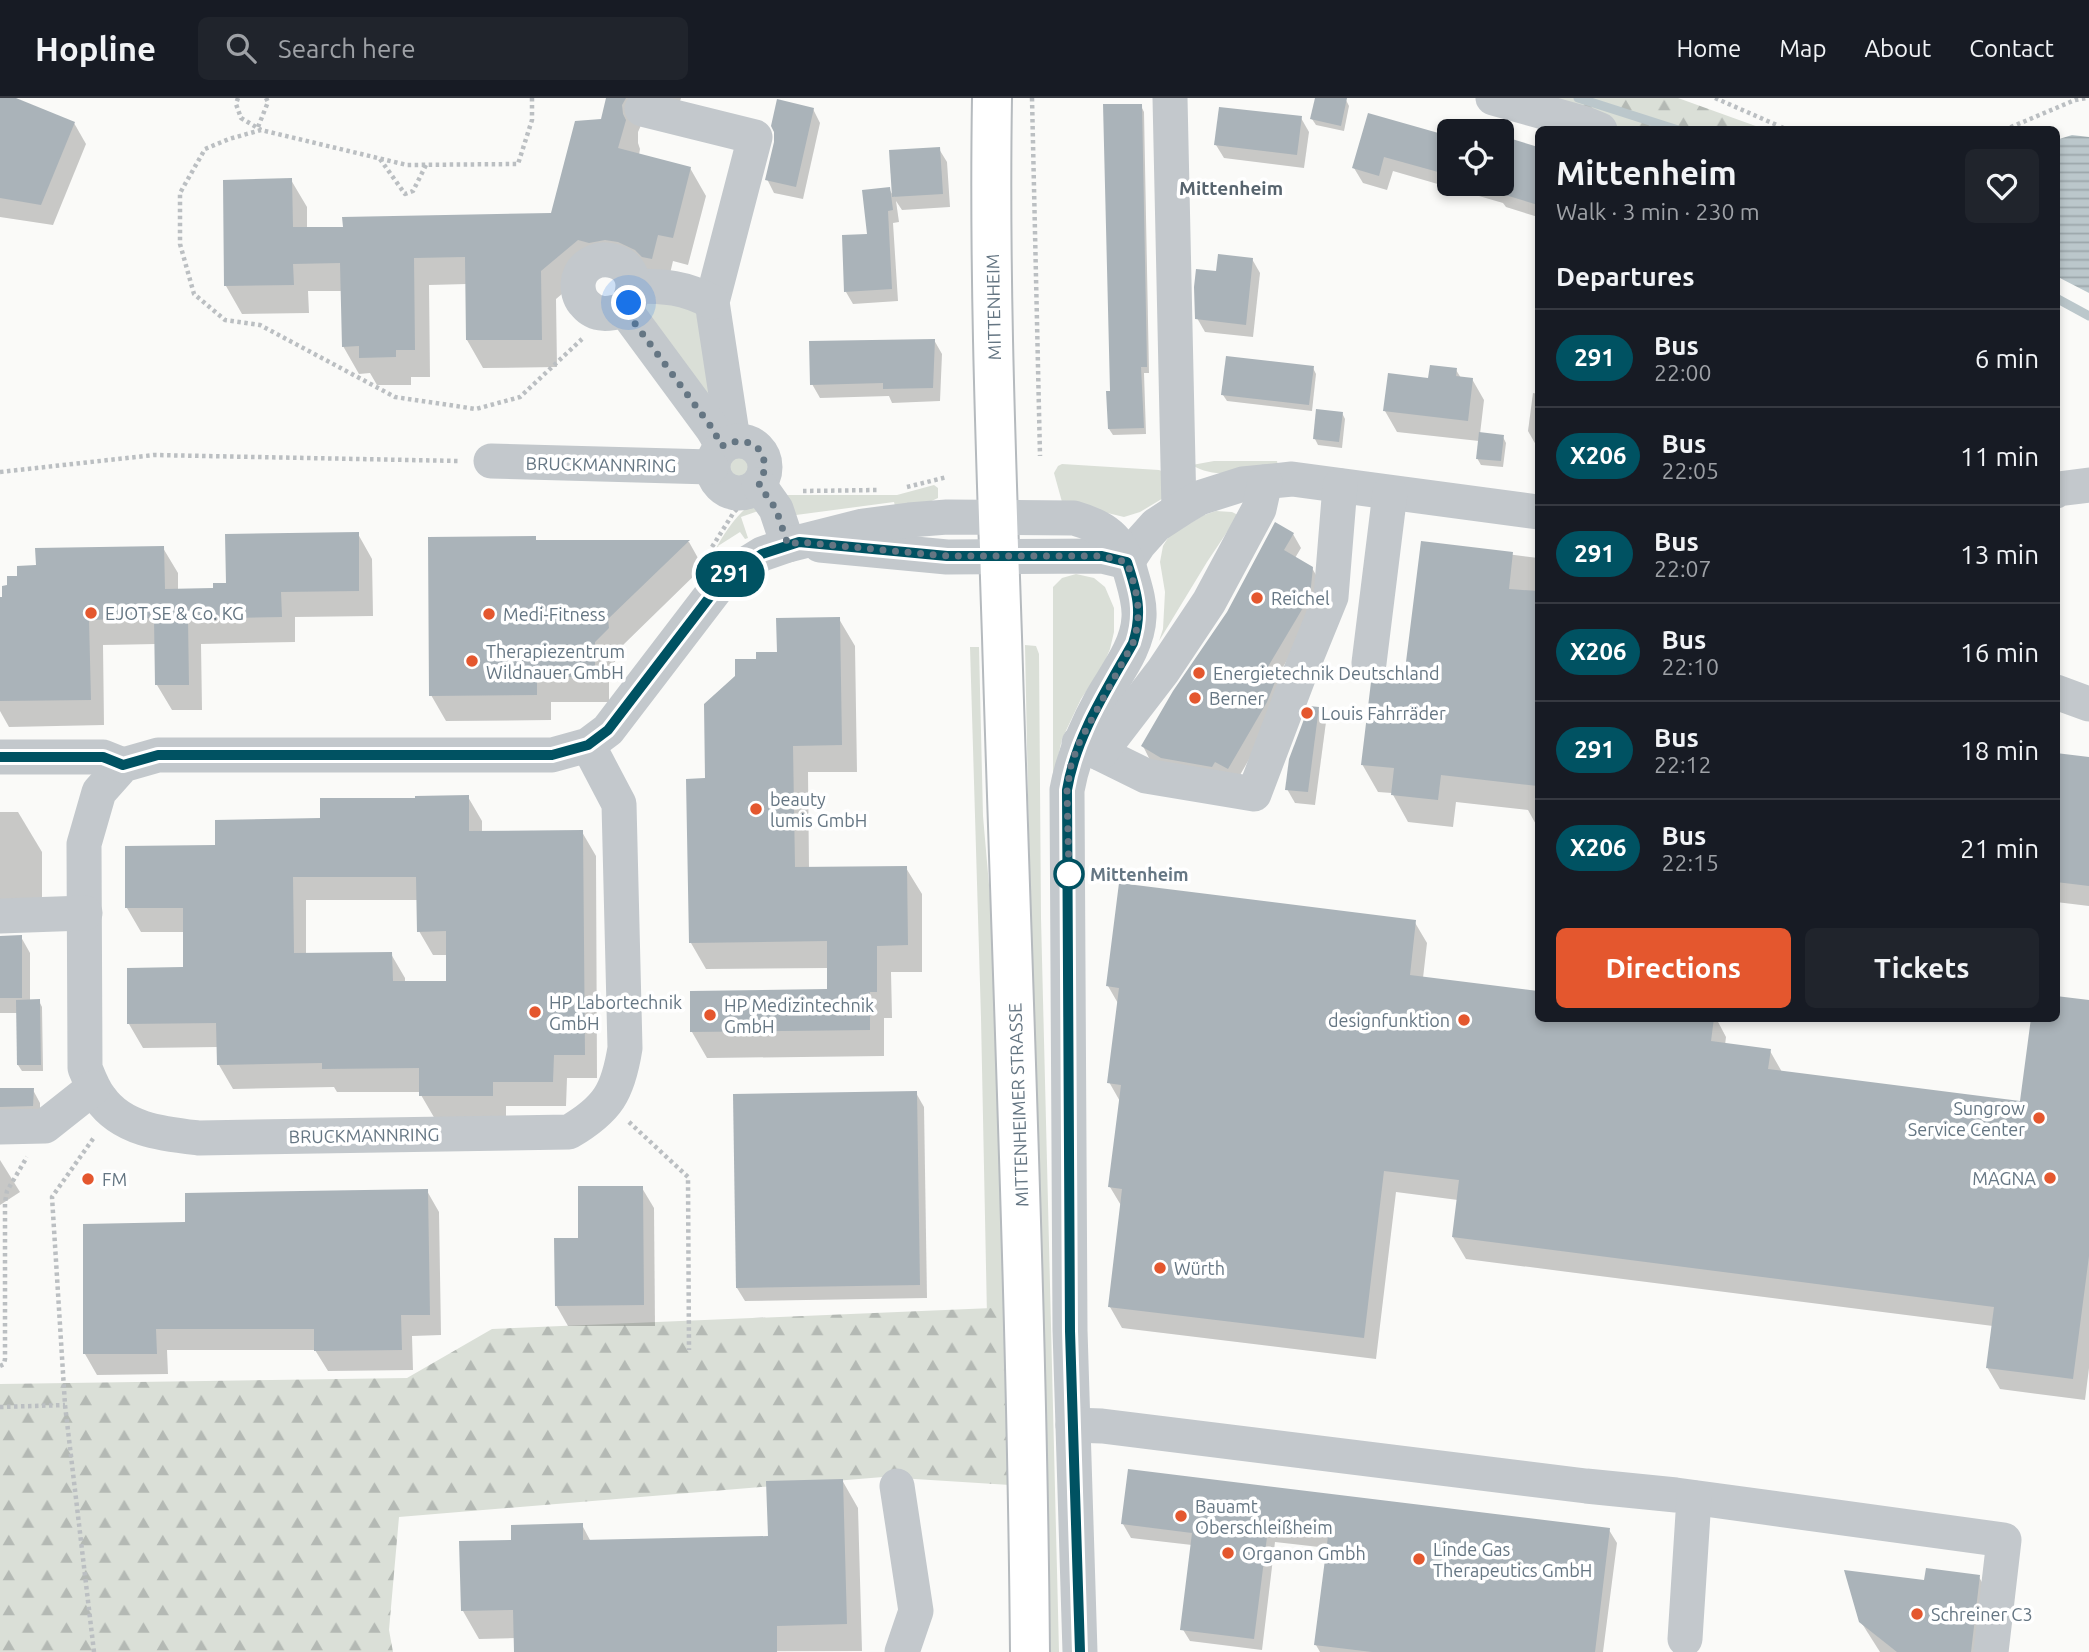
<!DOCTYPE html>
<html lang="en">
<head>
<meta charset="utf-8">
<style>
	body { margin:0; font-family:Ubuntu,sans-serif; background:#20242c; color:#f1f3f6; height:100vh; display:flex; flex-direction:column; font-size:26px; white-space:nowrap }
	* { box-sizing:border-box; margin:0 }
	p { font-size:23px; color:#9ea1a6 }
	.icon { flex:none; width:38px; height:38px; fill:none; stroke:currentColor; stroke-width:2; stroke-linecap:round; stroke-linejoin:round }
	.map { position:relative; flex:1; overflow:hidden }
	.panel { position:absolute; left:1535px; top:28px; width:525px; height:896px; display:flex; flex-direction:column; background:#171b24; border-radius:10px; box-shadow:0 4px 10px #0003 }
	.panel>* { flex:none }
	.badge { padding:0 14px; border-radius:23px; font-size:24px; line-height:46px }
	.tools { position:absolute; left:1437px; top:21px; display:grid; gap:14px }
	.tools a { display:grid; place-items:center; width:77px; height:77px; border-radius:10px; background:#171b24; box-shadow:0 4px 10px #0003; font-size:35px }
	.you { position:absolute; width:35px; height:35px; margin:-18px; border:5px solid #fff; border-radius:50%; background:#1a73e8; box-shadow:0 0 0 10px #1a73e833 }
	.map>.badge { position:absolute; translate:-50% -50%; box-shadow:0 0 0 4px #fff }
	h2 { padding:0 21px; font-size:26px; line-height:63px }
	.round { display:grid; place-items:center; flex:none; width:74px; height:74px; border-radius:10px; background:#20242c }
	.summary { display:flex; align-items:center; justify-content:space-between; height:119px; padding:0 21px }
	h1 { font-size:33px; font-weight:700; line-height:52px }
	.primary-button { display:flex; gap:14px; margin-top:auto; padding:14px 21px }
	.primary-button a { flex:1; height:80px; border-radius:10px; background:#e4572e; color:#fff; font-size:28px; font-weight:700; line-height:80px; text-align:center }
	.primary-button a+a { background:#20242c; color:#f1f3f6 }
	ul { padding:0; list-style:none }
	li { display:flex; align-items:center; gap:21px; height:98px; padding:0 21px; border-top:2px solid #363941 }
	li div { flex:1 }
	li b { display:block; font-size:26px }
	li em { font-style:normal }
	li .badge { min-width:77px; font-weight:700; text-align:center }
	header { display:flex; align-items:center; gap:42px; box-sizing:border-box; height:98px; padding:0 35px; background:#171b24; border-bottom:2px solid #363941 }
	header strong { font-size:33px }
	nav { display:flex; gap:38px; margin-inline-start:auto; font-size:24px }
	.search { width:490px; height:63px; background:#20242c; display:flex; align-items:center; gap:18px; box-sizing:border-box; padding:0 24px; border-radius:10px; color:#9ea1a6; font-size:26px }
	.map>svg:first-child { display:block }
	.green { fill:#dadfd7 }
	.forest { fill:url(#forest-firs) }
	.water { fill:url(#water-rules) }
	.shadow { fill:#0003; fill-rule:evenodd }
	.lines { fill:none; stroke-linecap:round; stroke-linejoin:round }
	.stream { stroke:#bbc7cb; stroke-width:9 }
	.building { fill:#aab3b9; fill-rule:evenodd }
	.major-casing { stroke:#b5babe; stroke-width:42 }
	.path { stroke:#bbbfc2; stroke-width:4.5; stroke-dasharray:3.5 3.5; stroke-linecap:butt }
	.minor { stroke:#c3c8cc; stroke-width:35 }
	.major { stroke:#fff; stroke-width:38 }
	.line-casing { stroke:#fff; stroke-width:16 }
	.line { stroke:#005262; stroke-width:10 }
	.walk { stroke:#657683; stroke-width:7; stroke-dasharray:0 12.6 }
	.poi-dot { fill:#e4572e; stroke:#fff; stroke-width:2.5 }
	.stop-dot { fill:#fff; stroke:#005262; stroke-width:3.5 }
	.labels { text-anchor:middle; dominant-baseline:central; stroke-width:7; stroke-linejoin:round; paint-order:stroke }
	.street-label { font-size:18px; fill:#657683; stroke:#fff }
	.poi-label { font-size:18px; fill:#657683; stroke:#fff; text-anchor:start }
	.stop-label { font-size:18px; font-weight:bold; fill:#657683; stroke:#fff; text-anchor:start }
	.neighbourhood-label { font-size:19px; font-weight:bold; fill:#57646e; stroke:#fff }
</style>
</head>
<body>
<header>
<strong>Hopline</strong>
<div class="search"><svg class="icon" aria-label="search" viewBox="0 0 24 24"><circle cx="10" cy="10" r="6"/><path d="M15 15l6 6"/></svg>Search here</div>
<nav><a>Home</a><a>Map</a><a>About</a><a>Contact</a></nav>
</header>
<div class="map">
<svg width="2089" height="1554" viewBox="0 0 2089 1554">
	<defs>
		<pattern id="forest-firs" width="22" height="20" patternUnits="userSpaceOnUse" patternTransform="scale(1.75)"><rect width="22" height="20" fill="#dadfd7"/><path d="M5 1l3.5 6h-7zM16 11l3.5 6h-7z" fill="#b4b9b4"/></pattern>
		<pattern id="water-rules" width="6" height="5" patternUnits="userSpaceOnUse" patternTransform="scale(1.75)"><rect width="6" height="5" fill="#bbc7cb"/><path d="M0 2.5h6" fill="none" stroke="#9ca6aa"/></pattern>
	</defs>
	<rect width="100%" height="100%" fill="#fafaf8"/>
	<g class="green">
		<path d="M640,204L694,206L725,331Z"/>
		<path d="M741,351C774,359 748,404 724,379L722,362Z"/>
		<path d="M1214,363H1277L1278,368C1250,372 1218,383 1192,367Z"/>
		<path d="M1062,366L1159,372L1166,375L1165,399L1140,414L1124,419L1062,404L1054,375L1058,368Z"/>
		<path d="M934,387L938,390V400L921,408L896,412L894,404L796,417L787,397H897Z"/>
		<path d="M754,405L761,412L741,419L748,440L745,441L740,434L718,448L722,455L713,463C711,451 741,409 754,405Z"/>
		<path d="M1216,413L1232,414L1240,418L1231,428L1207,464L1159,543L1163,531L1165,494L1160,464L1163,448L1169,438L1204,417Z"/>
		<path d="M1076,476L1094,480L1105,489L1114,510V534L1110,551L1103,568L1081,601L1062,641L1053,682V489L1062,480Z"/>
		<path d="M1025,547L1036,548L1039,556L1041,820L1059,1554H1045Z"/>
		<path d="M970,549H979L983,718L999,902L1012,1259L988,1268L981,920Z"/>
	</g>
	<g class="forest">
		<path d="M1518,0H1678L1764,31H1617Z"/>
		<path d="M1016,1209L1010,1387L883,1379L399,1419L389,1532L393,1554H0V1286L407,1280L492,1231Z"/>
	</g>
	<path class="water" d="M2072,37L2089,39V195L2056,178V42Z"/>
	<g class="shadow">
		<path d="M0,0H12L74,25L86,46L53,127L0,119Z"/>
		<path d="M608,0H681L678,9L642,25L638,34V45L640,51L639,57L690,70L706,98L688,167L673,163L667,188L594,169L556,201L557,269L483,270L467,242V186L429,187L430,279H411V287H377L370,275L359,276L343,248L342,193H308L309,215L242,216L226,188L291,82L307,109V131L345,130L552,117L602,23Z"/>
		<path d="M1317,0L1346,2L1349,8L1344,33L1316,27L1312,21Z"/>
		<path d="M1141,8L1144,14L1149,275H1144L1146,336L1113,337L1109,331L1112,295Z"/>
		<path d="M813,11L820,25L803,101L774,95L767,81Z"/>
		<path d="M1369,17L1449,40V86H1502V40L1507,42L1515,59L1538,65V119L1506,109L1503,105L1393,73L1387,92L1363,85L1354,70Z"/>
		<path d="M1301,20L1309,34L1304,70L1224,60L1216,47Z"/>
		<path d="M939,51L947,64L950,109L902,112L896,103L899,124L893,125L898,203L853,206L846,194L889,91L894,99Z"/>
		<path d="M1252,161L1260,175L1253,239L1205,234L1197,220L1218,175Z"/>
		<path d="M934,242L942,256L940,303L892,305L889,298L820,300L812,286Z"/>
		<path d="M1313,270L1316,276L1312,313L1227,303L1223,297Z"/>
		<path d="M1456,272L1461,280L1472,281L1484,302L1480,336L1503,339L1506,345L1503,369L1481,367L1477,360L1479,343L1397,334L1385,313L1430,282Z"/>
		<path d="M1533,295L1538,296V347H1536L1528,333Z"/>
		<path d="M1342,315L1345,321L1342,350L1318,347L1315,341Z"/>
		<path d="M358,436L372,461L373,518L295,519V544L201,546L202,612H172L157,587L156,546L103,547L104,627L9,629L0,613V500H4L19,480L38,469L163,450L178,475V493L215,492Z"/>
		<path d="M1293,436L1301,450L1295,460L1312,470L1320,484L1318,509L1276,581L1283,594L1274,618L1236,684L1150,662L1143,648Z"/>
		<path d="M537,444H689L703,469L622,548V556L609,570V604H551V622L446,623L431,597Z"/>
		<path d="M1422,445L1538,460V730L1528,712L1456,704L1453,729L1408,724L1392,695L1378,694L1362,666L1406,581Z"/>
		<path d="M839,521L855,548L857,674H808L809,771L906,770L922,796V874H891L892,920H884V958L707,960L692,934L828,893V870L706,871L691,845L707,682L758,563L778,556Z"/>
		<path d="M1318,611L1326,624L1315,707L1295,705L1287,691Z"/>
		<path d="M2056,657L2089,661V808L2056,804Z"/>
		<path d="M468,699L482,723V735L582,734L596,758L597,980H567L566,1008H506V1021H435L421,997V994H337L334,989L233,991L219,967L218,949L143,950L129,926L185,871V834H141L127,810L217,749L322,722ZM306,802H418L419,833L433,857H448V884H405V880L391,856L306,857Z"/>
		<path d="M0,714H18L42,754V831H0Z"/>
		<path d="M1414,823L1427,845L1423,880L1538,895V920H1716L1726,939L1725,947L1770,953L1782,974L2022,1005L2056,920L2089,904V1270L2085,1302L2000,1291L1987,1269L1993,1228L1466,1161L1453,1139L1458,1102L1396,1094L1376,1261L1122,1230L1110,1209L1122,1109L1110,1089L1121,1005L1109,984L1119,907L1108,888Z"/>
		<path d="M21,839L30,855V903H39L42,909L43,973H22L18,967V915H0V840Z"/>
		<path d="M0,992H33L40,1005V1021L0,1013Z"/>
		<path d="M916,995L924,1009L927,1200L745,1203L737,1190Z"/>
		<path d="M0,1062L20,1094L0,1107Z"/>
		<path d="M642,1090L654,1110L655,1228H568L556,1207L580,1141Z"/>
		<path d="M427,1093L439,1114L441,1237L412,1238L413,1272L328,1273L315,1252H167L168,1276L97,1277L85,1256L187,1126Z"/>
		<path d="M842,1382L858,1410L862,1553L516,1554V1540L479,1541L463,1513L461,1445L513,1444L582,1427L591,1444L770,1439Z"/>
		<path d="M1123,1426L1609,1432L1617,1445L1603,1554H1320L1316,1547L1328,1450L1275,1444L1262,1552L1190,1543L1182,1530L1192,1447L1131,1440Z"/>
		<path d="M1979,1479L1995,1507L1989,1554H1880L1861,1524L1926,1484Z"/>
	</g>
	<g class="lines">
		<g class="stream">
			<path d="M1578,0L1678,32"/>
			<path d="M2056,200L2089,218"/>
		</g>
	</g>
	<g class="building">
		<path d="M0,0H16L75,24L41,107L0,100Z"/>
		<path d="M606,0H626L622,7L623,16L626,22L618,50L691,69L673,140L658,137L652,161L642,159L635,152L618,144L605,142L589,145L578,142L541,173L542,242H466L465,159L414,160L415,252H396V259L359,260V248L342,249L340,165L293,166L294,187L224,188L223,82L292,80L293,129H343L342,119L551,115L575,23L601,21Z"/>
		<path d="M1315,0H1347L1341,28L1310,21Z"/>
		<path d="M777,1L814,10L796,89L765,82L774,44V34L771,28Z"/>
		<path d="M1103,6H1142L1147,269H1141L1144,330L1108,331L1106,293H1110Z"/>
		<path d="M1219,9L1302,18L1297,57L1214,47Z"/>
		<path d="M1368,15L1449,38V77L1384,59L1379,78L1352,70Z"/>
		<path d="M1502,38L1538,49V107L1502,96Z"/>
		<path d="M940,49L943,96L892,99L889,52Z"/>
		<path d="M890,89L893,112L888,113L892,191L844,194L842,137L867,136L862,92Z"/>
		<path d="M1218,156L1253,160L1246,227L1195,221L1194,189L1196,171L1216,173Z"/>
		<path d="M935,241L933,290L883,291V285L810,287L809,243Z"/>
		<path d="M1226,258L1314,268L1309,307L1221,297Z"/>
		<path d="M1430,267L1457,270L1456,278L1473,280L1468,323L1383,313L1388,275L1428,280Z"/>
		<path d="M1316,311L1343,314L1339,344L1313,341Z"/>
		<path d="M1479,334L1504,337L1501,363L1476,361Z"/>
		<path d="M1275,424L1294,435L1284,452L1313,469L1310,498L1266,572L1277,579L1267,604L1228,671L1215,664L1212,669L1161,660L1141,648L1173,593L1227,514Z"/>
		<path d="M359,434V493L281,494L282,519L188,521L189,587H155L154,520L89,522L91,602L0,603V499H2V488L7,487V478H17V468L36,467L35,450L164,448L165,491L213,490V485H226L225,436Z"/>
		<path d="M536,438V442H690L608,521L609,530L595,544V579H537V597L429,598L428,439Z"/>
		<path d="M1421,443L1513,454L1509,491L1538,493V688L1441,677L1438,702L1391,697L1394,670L1361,667L1371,584L1377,583L1385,577L1404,580Z"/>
		<path d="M840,519L842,647L793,648L795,769L907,768L908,847L877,848V894H870V932L690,934V893L827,891V843L689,845L686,681L705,680L704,606L735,578V561H756V554H777L776,520Z"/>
		<path d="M1309,608L1319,609L1308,694L1285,692L1289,661Z"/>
		<path d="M2056,655L2089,659V788L2056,784Z"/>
		<path d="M469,697V733L583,732L585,957H554L553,984H493V998H419V970L322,971V965L217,967L216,925L127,926V870L183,869V810H125V748L215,747V722L320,720V700H415V698ZM293,779H416L417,834L446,833V883H393L392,854L294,855Z"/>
		<path d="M1119,785L1416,822L1410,877L1538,893V920H1714L1711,943L1771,951L1768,971L2020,1003L2031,920H2056V898L2089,902V1158L2073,1281L1986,1270L1994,1209L1452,1139L1459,1082L1384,1073L1364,1240L1108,1209L1122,1091L1108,1089L1121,987L1107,985L1119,890L1106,888Z"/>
		<path d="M22,837V900H0V838Z"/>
		<path d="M40,901L41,967H17L16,902Z"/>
		<path d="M0,990H34L33,1008L0,1009Z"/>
		<path d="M917,993L920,1187L736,1190L733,996Z"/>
		<path d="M578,1088H643L644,1207L555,1208L554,1140H578Z"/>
		<path d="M428,1091L430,1217H401L402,1252L314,1253V1231H156L157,1256H83V1126L185,1124V1095Z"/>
		<path d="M1128,1371L1610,1430L1595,1554H1372L1314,1547L1328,1438L1268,1431L1254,1541L1180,1532L1192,1435L1121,1426Z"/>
		<path d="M843,1381L847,1526L777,1528V1554H514L513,1512L461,1513L459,1443L511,1442V1427L583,1425V1442L768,1438L766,1383Z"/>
		<path d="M1926,1470L1980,1477L1971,1554H1897L1859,1524L1844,1472L1924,1482Z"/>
	</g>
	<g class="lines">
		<defs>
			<path id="major" d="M992,0C989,180 996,359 1002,539C1012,877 1027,1215 1030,1554"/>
		</defs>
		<use href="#major" class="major-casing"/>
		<g class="path">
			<path d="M238,0L236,6L241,20L261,32"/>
			<path d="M532,0V22L518,66L407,67L261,32L229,41L205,51L180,95V146L194,196L225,222L260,227L395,299L476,311L520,299L582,241"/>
			<path d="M1032,0L1040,358"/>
			<path d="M1715,0L1779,28"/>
			<path d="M258,29L268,4L266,0"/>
			<path d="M1776,32L1779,28L1788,32"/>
			<path d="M2004,32L2075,2L2087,0"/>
			<path d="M380,61L405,96L413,93L426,67"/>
			<path d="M0,374L154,357L460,363"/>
			<path d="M907,389L947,379"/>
			<path d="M803,393L878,392"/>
			<path d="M712,449L734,414L738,410"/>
			<path d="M629,1024L688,1079L689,1252"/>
			<path d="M0,1268L4,1266L5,1261V1104L7,1093L27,1059"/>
			<path d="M0,1309L65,1307"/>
			<path d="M94,1554L65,1307L52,1099L95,1038"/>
		</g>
		<g class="minor">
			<path d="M1170,0L1179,412"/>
			<path d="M1493,0L1583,25L1600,32"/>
			<path d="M642,11L755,39L712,204L733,342"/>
			<path d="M634,188C665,188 684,189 712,204"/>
			<path d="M625,212C657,158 582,145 578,186C578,193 580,201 585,206C596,219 610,216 625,212L712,330L722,347"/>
			<circle cx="739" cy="369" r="26"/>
			<path d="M491,363L711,369"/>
			<path d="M759,387L776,411L788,447"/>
			<path d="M2056,393L2058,391L2089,387"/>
			<path d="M820,447L947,459L1102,458L1127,464"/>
			<path d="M1127,464L1139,446L1156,427L1179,412L1199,400L1243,386L1292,381L1538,414"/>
			<path d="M1369,565L1390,395"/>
			<path d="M2056,594L2089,606"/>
			<path d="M1079,645L1146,678L1254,696L1298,580L1331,499L1340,388"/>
			<path d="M588,647L619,706L625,950C618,994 608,1011 569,1034L199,1040C164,1036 122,1032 100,1000C93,991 89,980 85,970L84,746L99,694L123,667L158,657H552L588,647L608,632L725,479L762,456L788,447L863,428L909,422L947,419L1074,420C1105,429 1120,440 1130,472C1134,487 1140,503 1139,519C1138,549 1115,577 1101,602C1085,631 1073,659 1067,692L1070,1232L1080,1554"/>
			<path d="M1100,655L1163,573L1209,504L1259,411L1265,384"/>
			<path d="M0,659H103L123,667"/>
			<path d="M0,818L85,815"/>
			<path d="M0,1029L45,1028L93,990"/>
			<path d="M1073,1327L1102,1328L1586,1388L1676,1397L2004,1442L1991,1554"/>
			<path d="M897,1388L916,1513L902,1554"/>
			<path d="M1685,1541L1694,1400"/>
		</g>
		<use href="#major" class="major"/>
	</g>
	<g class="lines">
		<defs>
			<path id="line" d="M0,659H103L123,667L158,657H552L588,647L608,632L725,479L762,456L799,444L947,458H1102L1127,464C1137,494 1143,514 1133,545C1106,593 1076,638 1067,692L1070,1233L1080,1554"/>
		</defs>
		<use href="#line" class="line-casing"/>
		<use href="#line" class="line"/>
		<path class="walk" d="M629,205L625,212L712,330L722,348C753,333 775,357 759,387L776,411L788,447L799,444L947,458H1102L1127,464C1137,494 1143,514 1133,545L1079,645L1071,667L1067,692L1069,776"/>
	</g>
	<g class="poi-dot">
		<circle cx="1257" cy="500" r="7"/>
		<circle cx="91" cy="515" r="7"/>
		<circle cx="489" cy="516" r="7"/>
		<circle cx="472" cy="563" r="7"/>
		<circle cx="1199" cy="575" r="7"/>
		<circle cx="1195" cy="600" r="7"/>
		<circle cx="1307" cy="615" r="7"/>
		<circle cx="756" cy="711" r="7"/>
		<circle cx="535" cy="914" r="7"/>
		<circle cx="710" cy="917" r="7"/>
		<circle cx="1464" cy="922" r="7"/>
		<circle cx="2039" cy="1020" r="7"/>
		<circle cx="2050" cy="1080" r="7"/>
		<circle cx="88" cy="1081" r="7"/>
		<circle cx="1160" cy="1170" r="7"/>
		<circle cx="1181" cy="1418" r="7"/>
		<circle cx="1228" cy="1455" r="7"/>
		<circle cx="1419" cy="1461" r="7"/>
		<circle cx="1917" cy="1516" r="7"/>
	</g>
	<circle class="stop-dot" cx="1069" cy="776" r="14"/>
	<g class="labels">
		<g class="street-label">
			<text transform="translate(993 209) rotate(-91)">MITTENHEIM</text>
			<text transform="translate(601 366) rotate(1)">BRUCKMANNRING</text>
			<text transform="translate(1018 1007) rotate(-92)">MITTENHEIMER STRASSE</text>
			<text transform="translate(364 1037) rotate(-1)">BRUCKMANNRING</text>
		</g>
		<g class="poi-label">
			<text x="1271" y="500">Reichel</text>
			<text x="105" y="515">EJOT SE &amp; Co. KG</text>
			<text x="503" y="516">Medi-Fitness</text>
			<text x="486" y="553">Therapiezentrum<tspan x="486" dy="21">Wildnauer GmbH</tspan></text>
			<text x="1213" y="575">Energietechnik Deutschland</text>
			<text x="1209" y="600">Berner</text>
			<text x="1321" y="615">Louis Fahrräder</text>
			<text x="770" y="701">beauty<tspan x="770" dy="21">lumis GmbH</tspan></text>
			<text x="549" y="904">HP Labortechnik<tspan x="549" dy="21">GmbH</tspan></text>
			<text x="724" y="907">HP Medizintechnik<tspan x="724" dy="21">GmbH</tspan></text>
			<text x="1450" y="922" text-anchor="end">designfunktion</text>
			<text x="2025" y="1010" text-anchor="end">Sungrow<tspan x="2025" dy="21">Service Center</tspan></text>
			<text x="2036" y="1080" text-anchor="end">MAGNA</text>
			<text x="102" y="1081">FM</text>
			<text x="1174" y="1170">Würth</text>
			<text x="1195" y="1408">Bauamt<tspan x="1195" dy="21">Oberschleißheim</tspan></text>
			<text x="1433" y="1451">Linde Gas<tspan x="1433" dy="21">Therapeutics GmbH</tspan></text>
			<text x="1242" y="1455">Organon Gmbh</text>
			<text x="1931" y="1516">Schreiner C3</text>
		</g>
		<g class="stop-label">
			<text x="1090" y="776">Mittenheim</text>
		</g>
		<g class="neighbourhood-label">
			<text x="1231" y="90">Mittenheim</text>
		</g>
	</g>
</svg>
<div class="tools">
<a><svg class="icon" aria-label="locate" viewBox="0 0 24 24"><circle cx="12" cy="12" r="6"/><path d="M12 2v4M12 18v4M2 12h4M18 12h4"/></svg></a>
</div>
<div class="you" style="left:629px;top:205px"></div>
<b class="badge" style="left:730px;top:476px;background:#005262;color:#fff">291</b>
<section class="panel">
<div class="summary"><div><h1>Mittenheim</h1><p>Walk · 3 min · 230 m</p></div><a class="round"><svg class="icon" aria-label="heart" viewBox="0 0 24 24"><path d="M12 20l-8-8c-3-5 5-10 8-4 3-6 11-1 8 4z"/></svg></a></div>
<h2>Departures</h2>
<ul>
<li><span class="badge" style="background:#005262;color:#fff">291</span><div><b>Bus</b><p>22:00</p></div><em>6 min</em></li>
<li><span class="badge" style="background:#005262;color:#fff">X206</span><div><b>Bus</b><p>22:05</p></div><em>11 min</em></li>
<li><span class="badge" style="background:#005262;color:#fff">291</span><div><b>Bus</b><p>22:07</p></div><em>13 min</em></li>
<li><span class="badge" style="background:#005262;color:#fff">X206</span><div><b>Bus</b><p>22:10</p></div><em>16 min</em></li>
<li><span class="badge" style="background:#005262;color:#fff">291</span><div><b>Bus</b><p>22:12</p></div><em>18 min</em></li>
<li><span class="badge" style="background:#005262;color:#fff">X206</span><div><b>Bus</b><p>22:15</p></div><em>21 min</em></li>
</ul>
<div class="primary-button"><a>Directions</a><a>Tickets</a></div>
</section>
</div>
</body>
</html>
